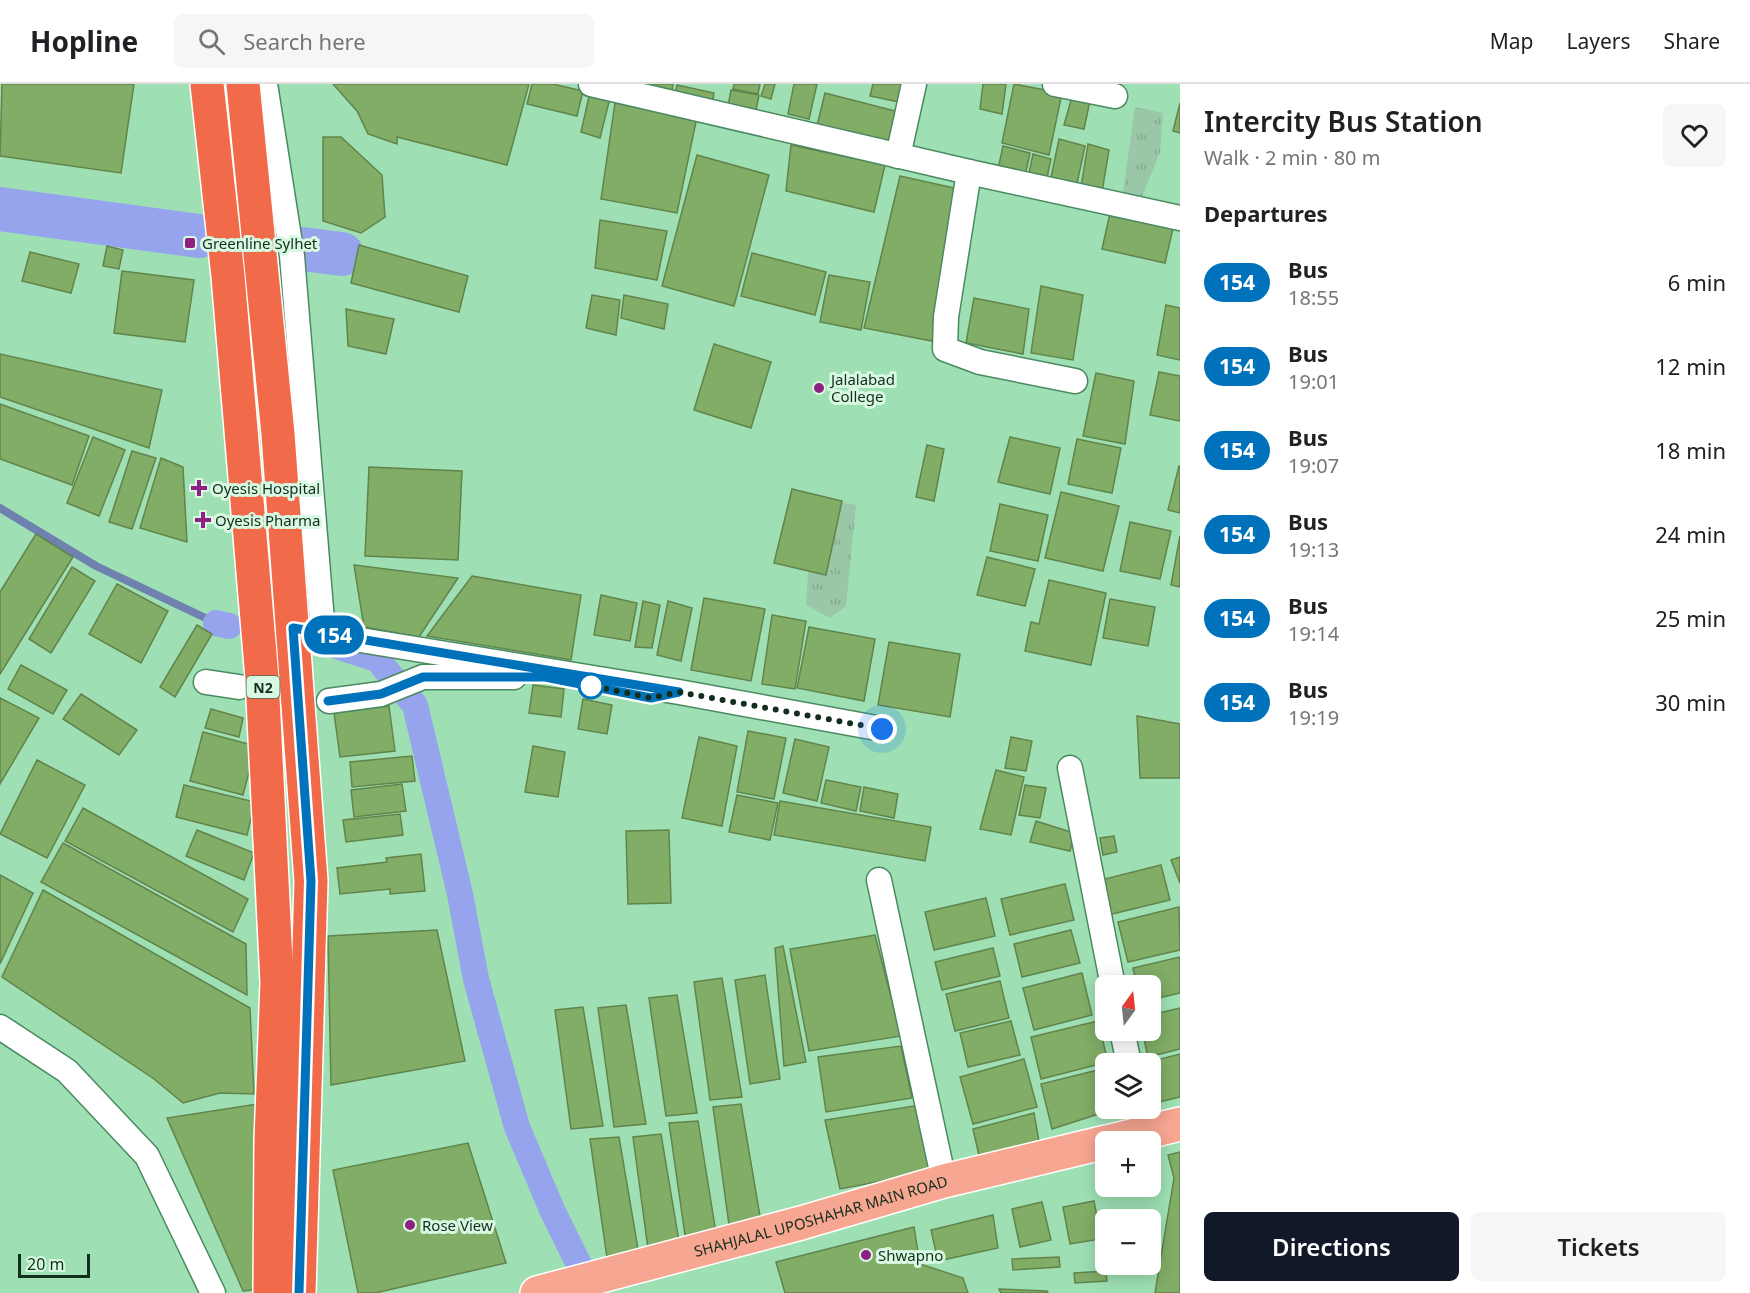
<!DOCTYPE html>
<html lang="en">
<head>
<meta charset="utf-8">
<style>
	body { margin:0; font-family:"Noto Sans",sans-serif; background:#f6f6f6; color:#202124; height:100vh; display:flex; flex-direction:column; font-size:22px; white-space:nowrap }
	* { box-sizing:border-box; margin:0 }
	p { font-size:20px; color:#757577 }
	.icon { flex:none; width:33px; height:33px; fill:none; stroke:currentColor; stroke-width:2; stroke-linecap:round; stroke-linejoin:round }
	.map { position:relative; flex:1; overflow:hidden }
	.details { display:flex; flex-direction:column; background:#fff; width:570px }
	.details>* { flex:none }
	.badge { padding:0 12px; border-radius:20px; font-size:21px; line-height:39px }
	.needle { width:39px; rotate:15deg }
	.buttons { position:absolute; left:1095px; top:891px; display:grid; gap:12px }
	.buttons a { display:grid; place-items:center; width:66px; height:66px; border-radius:9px; background:#fff; box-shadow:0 3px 15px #0003; font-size:30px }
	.scale { position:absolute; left:18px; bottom:15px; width:72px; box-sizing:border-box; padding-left:6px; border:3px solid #132e1d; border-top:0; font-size:16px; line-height:21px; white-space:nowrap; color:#132e1d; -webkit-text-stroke:4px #d8f9e1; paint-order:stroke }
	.you { position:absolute; width:30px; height:30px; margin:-15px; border:4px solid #fff; border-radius:50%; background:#1a73e8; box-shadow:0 0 0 9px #1a73e833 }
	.map>.badge { position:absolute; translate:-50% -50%; box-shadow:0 0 0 3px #fff }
	h2 { padding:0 24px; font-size:22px; line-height:54px }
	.round { display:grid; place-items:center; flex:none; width:63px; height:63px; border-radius:9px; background:#f6f6f6 }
	.summary { display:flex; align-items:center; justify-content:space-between; height:102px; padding:0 24px }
	h1 { font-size:28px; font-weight:600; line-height:45px }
	.primary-button { display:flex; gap:12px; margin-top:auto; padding:12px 24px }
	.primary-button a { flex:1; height:69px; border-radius:9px; background:#111827; color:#fff; font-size:24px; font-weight:600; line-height:69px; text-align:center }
	.primary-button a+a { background:#f6f6f6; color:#202124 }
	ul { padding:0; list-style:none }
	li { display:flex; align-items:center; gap:18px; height:84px; padding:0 24px }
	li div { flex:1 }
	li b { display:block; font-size:22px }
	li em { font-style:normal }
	li .badge { min-width:66px; font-weight:700; text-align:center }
	header { display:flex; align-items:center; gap:36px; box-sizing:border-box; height:84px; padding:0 30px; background:#fff; border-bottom:2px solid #e0e0e0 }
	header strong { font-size:28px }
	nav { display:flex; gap:33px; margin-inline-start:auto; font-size:21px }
	.search { width:420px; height:54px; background:#f6f6f6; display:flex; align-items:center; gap:15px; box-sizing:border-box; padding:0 21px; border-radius:9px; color:#757577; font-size:22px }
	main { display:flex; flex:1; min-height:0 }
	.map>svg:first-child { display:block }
	.park { fill:url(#park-tufts) }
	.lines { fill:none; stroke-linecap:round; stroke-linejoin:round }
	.stream { stroke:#6e81af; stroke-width:8 }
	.canal { stroke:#95a4ed; stroke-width:26 }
	.river { stroke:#95a4ed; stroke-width:44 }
	.building { fill:#81ad67; stroke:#61844b; stroke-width:1.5 }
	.street-casing { stroke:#4a8a61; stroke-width:27 }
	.primary-casing { stroke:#fff; stroke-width:36 }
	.highway-casing { stroke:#fff; stroke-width:36 }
	.street { stroke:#fff; stroke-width:24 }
	.primary { stroke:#f7a692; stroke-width:33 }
	.highway { stroke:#f16a4a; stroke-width:33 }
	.line-casing { stroke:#fff; stroke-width:14 }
	.line { stroke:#0072bc; stroke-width:9 }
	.walk { stroke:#132e1d; stroke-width:6; stroke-dasharray:0 10.8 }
	.poi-dot { fill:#8f1f80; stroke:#d8f9e1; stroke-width:2 }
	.stop-dot { fill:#fff; stroke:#0072bc; stroke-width:3 }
	.labels { text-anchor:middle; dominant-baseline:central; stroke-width:6; stroke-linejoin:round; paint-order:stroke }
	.shield { fill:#d8f9e1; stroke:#4e6b58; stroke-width:1.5 }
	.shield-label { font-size:14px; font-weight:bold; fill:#132e1d }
	.poi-label { font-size:15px; fill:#132e1d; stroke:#d8f9e1; text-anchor:start }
	.street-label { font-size:15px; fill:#132e1d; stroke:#d8f9e1 }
</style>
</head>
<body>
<header>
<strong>Hopline</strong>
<div class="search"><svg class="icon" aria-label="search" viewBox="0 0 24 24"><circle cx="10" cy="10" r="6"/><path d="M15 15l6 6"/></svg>Search here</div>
<nav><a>Map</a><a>Layers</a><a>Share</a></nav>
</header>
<main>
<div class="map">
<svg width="1180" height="1209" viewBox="0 0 1180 1209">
	<defs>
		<pattern id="park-tufts" width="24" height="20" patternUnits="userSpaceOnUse" patternTransform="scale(1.5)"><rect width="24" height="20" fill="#99c7a7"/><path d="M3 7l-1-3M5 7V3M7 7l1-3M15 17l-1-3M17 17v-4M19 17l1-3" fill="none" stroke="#83ab8f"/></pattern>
	</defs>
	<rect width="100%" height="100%" fill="#9ee0b4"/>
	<g class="park">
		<path d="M1135,23L1163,29L1160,68L1142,113L1123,108Z"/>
		<path d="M813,413L856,421L846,522L830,534L806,521Z"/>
	</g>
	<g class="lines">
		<path class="stream" d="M0,424L96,482L216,539"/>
		<g class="canal">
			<path d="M216,539L229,542"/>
			<path d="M324,558L377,575L415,621L460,810L476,895L517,1043L553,1128L593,1209"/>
		</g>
		<g class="river">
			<path d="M0,125L199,152"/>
			<path d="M302,165L342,170"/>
		</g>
	</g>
	<g class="building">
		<path d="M2,0H134L121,89L0,72Z"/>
		<path d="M333,0H529L507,81L397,53V60L368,50L357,27Z"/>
		<path d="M532,0H553L583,7L577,32L527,20Z"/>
		<path d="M632,0H673L671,14Z"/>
		<path d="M734,0H760L758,10L733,5Z"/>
		<path d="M765,0H775L771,15L761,12Z"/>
		<path d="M794,0H817L809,35L788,30Z"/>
		<path d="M873,0H909L904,19L870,12Z"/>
		<path d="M983,0H1006L1002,30L980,25Z"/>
		<path d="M1014,0L1062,9L1049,71L1002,59Z"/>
		<path d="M677,1L714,9L712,22L674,16Z"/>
		<path d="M731,6L759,11L756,27L728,22Z"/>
		<path d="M590,8L610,14L600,54L581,48Z"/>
		<path d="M825,9L903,29L893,65L816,46Z"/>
		<path d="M1073,9L1091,12L1084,45L1064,41Z"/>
		<path d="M615,19L697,33L677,129L601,115Z"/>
		<path d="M1180,19V49L1173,47Z"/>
		<path d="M323,53H341L382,91L385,133L361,149L323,137Z"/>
		<path d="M1059,55L1085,62L1075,109L1049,103Z"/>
		<path d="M1088,60L1109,66L1101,114L1080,109Z"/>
		<path d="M791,61L885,81L874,128L786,107Z"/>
		<path d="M1003,62L1030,69L1024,97L997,90Z"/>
		<path d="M1033,70L1051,75L1045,103L1027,99Z"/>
		<path d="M697,71L769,91L734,222L662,202Z"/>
		<path d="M900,92L959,105L932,257L864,244Z"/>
		<path d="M1111,125L1174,140L1165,179L1102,165Z"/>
		<path d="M600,136L667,147L657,196L595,184Z"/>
		<path d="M359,161L468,192L459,228L351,199Z"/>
		<path d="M107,162L123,166L119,185L103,182Z"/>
		<path d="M30,168L79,180L71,209L22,197Z"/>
		<path d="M752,169L826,188L815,231L741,212Z"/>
		<path d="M122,187L194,196L185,258L114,249Z"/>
		<path d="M829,191L870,198L861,246L820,238Z"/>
		<path d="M1041,202L1083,211L1073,276L1031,269Z"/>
		<path d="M592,211L620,216L616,251L586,244Z"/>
		<path d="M624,211L668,220L664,245L621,234Z"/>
		<path d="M974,214L1029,225L1023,270L966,259Z"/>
		<path d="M1166,221L1180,224V276L1157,271Z"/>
		<path d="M346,225L394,235L386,270L348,262Z"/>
		<path d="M714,260L771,278L751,344L694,326Z"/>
		<path d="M0,270L162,306L149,364L0,313Z"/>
		<path d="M1159,288L1180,292V337L1150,331Z"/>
		<path d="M1096,289L1134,297L1125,360L1083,352Z"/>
		<path d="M0,320L89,352L72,401L0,375Z"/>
		<path d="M93,353L125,366L99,432L67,419Z"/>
		<path d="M1010,353L1060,364L1050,410L998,398Z"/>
		<path d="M1077,355L1121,364L1112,409L1068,400Z"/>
		<path d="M927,361L944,365L934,417L916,413Z"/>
		<path d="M132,367L156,374L132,445L109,438Z"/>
		<path d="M161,374L183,383L187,458L140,444Z"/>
		<path d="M1179,382H1180V429L1168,426Z"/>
		<path d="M369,383L462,387L458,476L365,472Z"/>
		<path d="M792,405L842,417L826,491L774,479Z"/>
		<path d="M1061,408L1119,422L1103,487L1045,474Z"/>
		<path d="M1000,420L1048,431L1038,477L990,467Z"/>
		<path d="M1130,438L1171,447L1160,495L1120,487Z"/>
		<path d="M36,450L73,473L0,590V508Z"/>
		<path d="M1180,452V503L1171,501Z"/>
		<path d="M987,473L1035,485L1025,522L977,511Z"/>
		<path d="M354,481L458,494L419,553L364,543Z"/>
		<path d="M72,483L95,497L51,569L29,555Z"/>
		<path d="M472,492L581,511L571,576L427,552Z"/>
		<path d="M1049,496L1106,509L1091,581L1025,567L1031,538L1039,540Z"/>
		<path d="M117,500L168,527L141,579L89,550Z"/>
		<path d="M601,511L637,519L630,557L594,551Z"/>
		<path d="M704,514L765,525L751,597L691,586Z"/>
		<path d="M1110,515L1155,523L1148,562L1103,554Z"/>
		<path d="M643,517L660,521L652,564L635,563Z"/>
		<path d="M668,517L692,524L681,577L657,571Z"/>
		<path d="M772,531L806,537L795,605L762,600Z"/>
		<path d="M197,541L212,550L175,613L160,603Z"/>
		<path d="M809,543L875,555L864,617L797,604Z"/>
		<path d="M889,558L960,570L950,633L878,621Z"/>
		<path d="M21,581L67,606L53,630L8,605Z"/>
		<path d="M533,601L564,605L561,633L529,629Z"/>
		<path d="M81,610L137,646L119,671L63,635Z"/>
		<path d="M0,614L39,634L0,700Z"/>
		<path d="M583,615L612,621L607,650L578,645Z"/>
		<path d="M389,622L395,667L340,673L334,629Z"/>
		<path d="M211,625L243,634L239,653L205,644Z"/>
		<path d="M1137,632L1180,640V694H1140Z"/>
		<path d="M748,647L786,654L774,715L737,708Z"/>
		<path d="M203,648L256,662L243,711L190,697Z"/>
		<path d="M699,653L737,662L722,742L682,734Z"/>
		<path d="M1011,653L1032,657L1026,687L1005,684Z"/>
		<path d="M795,655L829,663L817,717L783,709Z"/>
		<path d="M533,662L565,668L558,713L525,708Z"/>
		<path d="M412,672L415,697L352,703L350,678Z"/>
		<path d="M37,676L85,701L47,774L0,750Z"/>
		<path d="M996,686L1024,693L1011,751L980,745Z"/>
		<path d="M826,696L861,703L856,727L821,719Z"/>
		<path d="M402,700L406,727L354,733L351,706Z"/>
		<path d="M184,701L255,718L247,751L176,733Z"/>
		<path d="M1025,701L1046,704L1040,734L1019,731Z"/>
		<path d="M864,703L898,710L894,734L860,727Z"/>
		<path d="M737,711L778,719L770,756L729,748Z"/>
		<path d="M780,717L931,743L925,777L774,751Z"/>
		<path d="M83,724L248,815L233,848L65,757Z"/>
		<path d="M400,730L403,751L346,758L343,736Z"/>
		<path d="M1036,737L1074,749L1070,767L1030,758Z"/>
		<path d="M197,746L254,769L244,796L186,772Z"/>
		<path d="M669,746L671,819L628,820L626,747Z"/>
		<path d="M1114,752L1117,768L1103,771L1100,754Z"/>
		<path d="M63,759L246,860L247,911L41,798Z"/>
		<path d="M421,770L425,807L390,810V805L340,810L337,784L387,778L386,774Z"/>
		<path d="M1180,773V799L1171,776Z"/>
		<path d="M1161,781L1170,816L1104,832L1097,797Z"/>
		<path d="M0,791L33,809L0,880Z"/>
		<path d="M1065,800L1074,836L1010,851L1001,815Z"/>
		<path d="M43,806L250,924L254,1010L220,1009L183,1019L154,995L2,893Z"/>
		<path d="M986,814L995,852L934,866L925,828Z"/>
		<path d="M1179,823L1180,866L1128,878L1118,838Z"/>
		<path d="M437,846L465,977L331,1001L328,852Z"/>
		<path d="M1071,846L1080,879L1022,893L1014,860Z"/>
		<path d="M875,851L901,952L809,967L790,865Z"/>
		<path d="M783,862L806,978L784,982L775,864Z"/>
		<path d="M993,864L1000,892L942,906L935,878Z"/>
		<path d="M1180,873V909L1150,916V902H1137L1133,884Z"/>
		<path d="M1082,889L1092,931L1034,946L1023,904Z"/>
		<path d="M765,891L780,995L750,1000L735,896Z"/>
		<path d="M722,894L742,1013L710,1016L694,898Z"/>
		<path d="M1000,897L1009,934L955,947L946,910Z"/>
		<path d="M677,911L697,1029L666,1032L649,914Z"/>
		<path d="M626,921L646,1040L614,1043L598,924Z"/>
		<path d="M583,923L603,1042L571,1045L555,926Z"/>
		<path d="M1180,924V965L1148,973L1142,946H1150V931Z"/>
		<path d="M1011,937L1020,971L968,983L960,949Z"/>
		<path d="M1098,937L1108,978L1041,995L1031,953Z"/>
		<path d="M901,962L912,1014L826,1028L818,973Z"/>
		<path d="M1180,970V1013L1159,1018L1149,978Z"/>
		<path d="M1024,975L1037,1023L973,1040L960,993Z"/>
		<path d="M1106,984V1024H1117L1052,1045L1041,1000Z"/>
		<path d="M257,1020L261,1205L243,1207L167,1034Z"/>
		<path d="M741,1020L761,1138L729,1141L713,1023Z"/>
		<path d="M920,1021L934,1087L840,1105L825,1036Z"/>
		<path d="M1034,1029L1040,1063L980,1076L973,1045Z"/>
		<path d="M698,1037L717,1155L686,1158L669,1039Z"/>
		<path d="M661,1050L681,1169L649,1172L633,1053Z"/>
		<path d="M619,1053L639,1171L607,1174L590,1055Z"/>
		<path d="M468,1059L506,1179L375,1209H358L333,1086Z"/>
		<path d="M1180,1068V1209H1155L1174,1094L1168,1071Z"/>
		<path d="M1094,1117L1101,1155L1070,1160L1063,1123Z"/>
		<path d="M1042,1118L1051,1156L1020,1163L1012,1125Z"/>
		<path d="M993,1131L998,1164L938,1177L931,1146Z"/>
		<path d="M914,1143L920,1180L963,1194L968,1209H785L776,1178Z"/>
		<path d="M1059,1173L1060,1183L1013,1186L1012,1175Z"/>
		<path d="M1106,1187L1107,1197L1075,1199L1074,1189Z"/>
		<path d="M999,1205L1047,1207L1048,1209H1001Z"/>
	</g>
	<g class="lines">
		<defs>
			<g id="street">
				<path d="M265,0L292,172L323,549"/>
				<path d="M591,0L969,88L1180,134"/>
				<path d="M1055,0L1115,12"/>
				<path d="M898,72L914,0"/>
				<path d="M969,88L946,233L945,265L980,278L1075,297"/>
				<path d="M293,545L679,608L882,645"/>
				<path d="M206,598L239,603"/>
				<path d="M329,617L381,610L423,593H514"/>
				<path d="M1070,684L1113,902"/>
				<path d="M879,796L944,1097"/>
				<path d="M0,943L67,987L147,1072L213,1209"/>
				<path d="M1122,946L1129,980"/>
				<path d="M1138,1024L1142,1049"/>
			</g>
			<g id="primary">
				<path d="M1107,1058L1180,1040"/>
				<path id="s1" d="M537,1209L801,1139L944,1097L1106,1058"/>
			</g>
			<g id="highway">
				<path d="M207,0L228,192L262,594L277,898L271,1057L270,1209"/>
				<path d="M243,0L278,350L311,797L299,1209"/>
			</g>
		</defs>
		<use href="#street" class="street-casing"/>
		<use href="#primary" class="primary-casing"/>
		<use href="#highway" class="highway-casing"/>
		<use href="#street" class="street"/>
		<use href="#primary" class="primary"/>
		<use href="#highway" class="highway"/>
	</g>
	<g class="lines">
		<defs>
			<path id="line" d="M299,1209L311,797L293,544L679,608L651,614L545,593H423L381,610L328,617"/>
		</defs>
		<use href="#line" class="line-casing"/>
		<use href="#line" class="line"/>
		<path class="walk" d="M591,602L588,601L651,614L679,608L882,645"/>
	</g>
	<g class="poi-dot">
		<rect x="184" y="153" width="12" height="12" rx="3"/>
		<circle cx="819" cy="304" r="6"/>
		<path d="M196 395h6v6h6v6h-6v6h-6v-6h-6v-6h6z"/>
		<path d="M200 427h6v6h6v6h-6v6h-6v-6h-6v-6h6z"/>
		<circle cx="410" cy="1141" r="6"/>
		<circle cx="866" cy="1171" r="6"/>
	</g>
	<circle class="stop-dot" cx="591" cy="602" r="12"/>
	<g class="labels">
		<rect class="shield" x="246.5" y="592" width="33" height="22" rx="4.5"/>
		<g class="shield-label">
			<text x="263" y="603">N2</text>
		</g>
		<g class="poi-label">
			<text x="202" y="159">Greenline Sylhet</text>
			<text x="831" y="295">Jalalabad<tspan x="831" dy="17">College</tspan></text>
			<text x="212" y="404">Oyesis Hospital</text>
			<text x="215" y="436">Oyesis Pharma</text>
			<text x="422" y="1141">Rose View</text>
			<text x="878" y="1171">Shwapno</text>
		</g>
		<g class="street-label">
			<text stroke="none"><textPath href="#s1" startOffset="294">SHAHJALAL UPOSHAHAR MAIN ROAD</textPath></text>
		</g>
	</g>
</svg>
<div class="buttons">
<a><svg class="needle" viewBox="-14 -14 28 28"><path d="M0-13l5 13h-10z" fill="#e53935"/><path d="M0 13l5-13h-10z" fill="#757577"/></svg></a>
<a><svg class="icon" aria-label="layers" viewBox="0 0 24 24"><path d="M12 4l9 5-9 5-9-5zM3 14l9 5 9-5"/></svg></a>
<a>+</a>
<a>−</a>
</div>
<div class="scale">20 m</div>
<div class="you" style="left:882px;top:645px"></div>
<b class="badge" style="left:334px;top:551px;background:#0072bc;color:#fff">154</b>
</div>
<section class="details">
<div class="summary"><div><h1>Intercity Bus Station</h1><p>Walk · 2 min · 80 m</p></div><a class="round"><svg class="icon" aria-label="heart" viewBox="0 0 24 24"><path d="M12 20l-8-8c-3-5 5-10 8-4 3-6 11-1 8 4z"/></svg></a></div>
<h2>Departures</h2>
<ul>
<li><span class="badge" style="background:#0072bc;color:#fff">154</span><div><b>Bus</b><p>18:55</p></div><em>6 min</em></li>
<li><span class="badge" style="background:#0072bc;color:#fff">154</span><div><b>Bus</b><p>19:01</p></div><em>12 min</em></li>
<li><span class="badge" style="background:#0072bc;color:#fff">154</span><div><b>Bus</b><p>19:07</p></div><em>18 min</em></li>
<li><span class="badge" style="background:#0072bc;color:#fff">154</span><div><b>Bus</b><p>19:13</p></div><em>24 min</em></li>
<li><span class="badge" style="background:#0072bc;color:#fff">154</span><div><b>Bus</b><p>19:14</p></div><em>25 min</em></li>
<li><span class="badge" style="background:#0072bc;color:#fff">154</span><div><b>Bus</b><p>19:19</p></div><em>30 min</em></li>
</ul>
<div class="primary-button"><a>Directions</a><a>Tickets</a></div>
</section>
</main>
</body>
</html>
